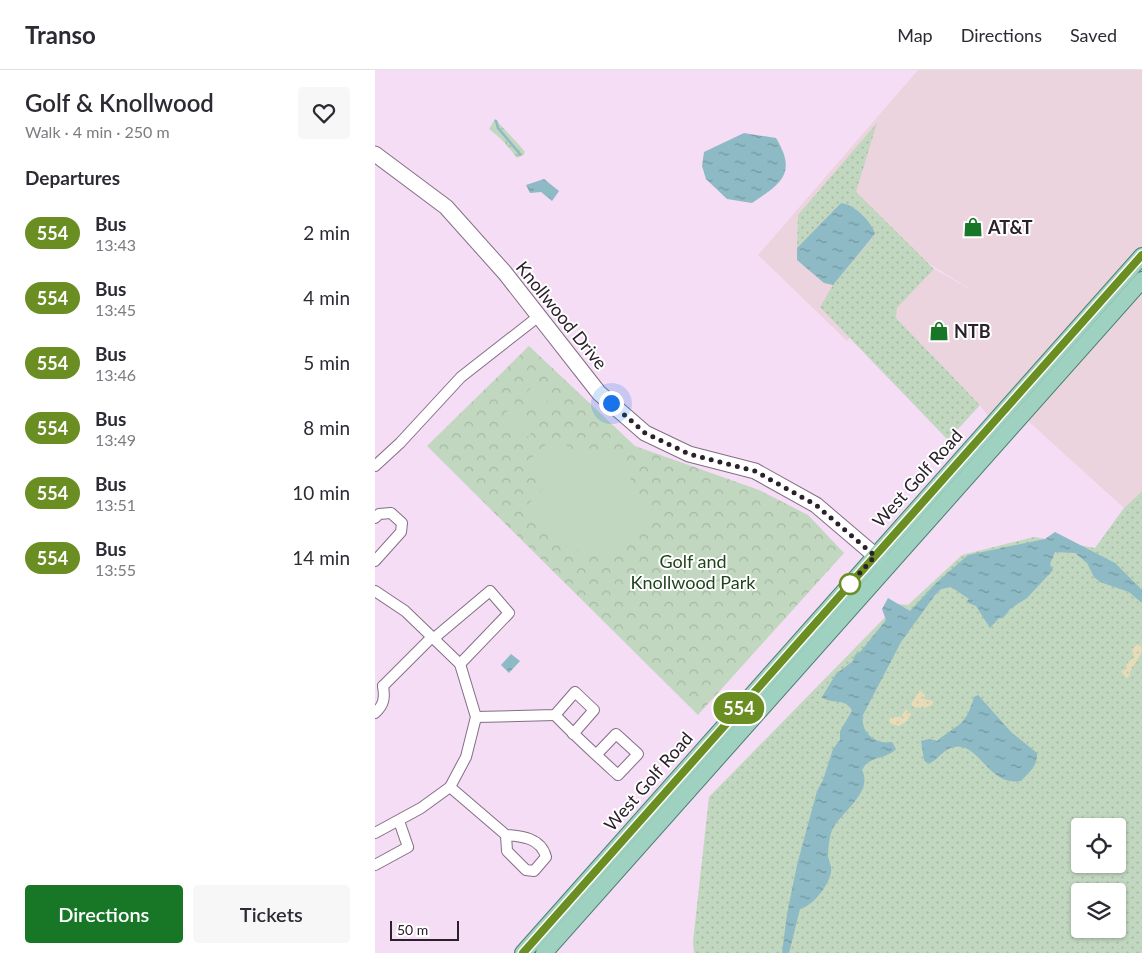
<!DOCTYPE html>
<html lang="en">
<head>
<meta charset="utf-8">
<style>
	body { margin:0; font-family:Lato,sans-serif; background:#f7f7f7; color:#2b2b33; height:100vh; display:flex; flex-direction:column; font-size:19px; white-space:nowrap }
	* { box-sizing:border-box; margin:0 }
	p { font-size:16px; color:#7c7c81 }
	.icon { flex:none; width:28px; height:28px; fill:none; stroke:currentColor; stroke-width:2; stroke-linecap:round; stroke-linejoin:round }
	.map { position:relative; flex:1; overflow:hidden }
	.panel { display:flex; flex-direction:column; background:#fff; width:375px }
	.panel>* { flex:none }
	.badge { padding:0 10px; border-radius:16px; font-size:18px; line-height:32px }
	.controls { position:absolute; left:696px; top:748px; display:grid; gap:10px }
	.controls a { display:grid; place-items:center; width:55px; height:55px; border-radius:5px; background:#fff; box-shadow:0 1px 4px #0004; font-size:25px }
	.scale { position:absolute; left:15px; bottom:12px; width:69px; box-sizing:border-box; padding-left:5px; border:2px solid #2a212a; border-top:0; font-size:14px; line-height:18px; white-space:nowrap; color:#2a212a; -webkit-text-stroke:4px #fff; paint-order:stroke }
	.you { position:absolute; width:25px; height:25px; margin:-12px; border:4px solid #fff; border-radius:50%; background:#1a73e8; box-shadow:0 0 0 8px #1a73e833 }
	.map>.badge { position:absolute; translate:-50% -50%; box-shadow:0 0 0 2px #fff }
	h2 { padding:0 25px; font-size:19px; line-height:45px }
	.round { display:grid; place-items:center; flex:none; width:52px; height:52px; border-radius:5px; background:#f7f7f7 }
	.head { display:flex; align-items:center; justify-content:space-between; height:85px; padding:0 25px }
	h1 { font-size:24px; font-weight:600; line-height:38px }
	.button { display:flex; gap:10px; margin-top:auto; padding:10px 25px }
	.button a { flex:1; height:58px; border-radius:5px; background:#187727; color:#fff; font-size:20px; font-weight:600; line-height:58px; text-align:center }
	.button a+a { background:#f7f7f7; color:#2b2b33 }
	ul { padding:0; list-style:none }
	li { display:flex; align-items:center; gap:15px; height:65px; padding:0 25px }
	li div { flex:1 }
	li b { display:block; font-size:19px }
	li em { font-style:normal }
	li .badge { min-width:55px; font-weight:700; text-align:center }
	header { display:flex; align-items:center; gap:30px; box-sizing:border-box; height:70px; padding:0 25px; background:#fff; border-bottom:1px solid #e1e1e2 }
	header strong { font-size:24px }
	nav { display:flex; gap:28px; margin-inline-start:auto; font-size:18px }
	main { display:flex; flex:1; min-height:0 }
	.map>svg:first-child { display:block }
	.commercial { fill:#ecd4de }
	.grass { fill:url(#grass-dots); fill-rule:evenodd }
	.wetland { fill:url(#wetland-marsh) }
	.sand { fill:url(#sand-dots) }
	.park { fill:url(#park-crowns) }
	.pitch { fill:#c1d7bf }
	.water { fill:url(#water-ripples) }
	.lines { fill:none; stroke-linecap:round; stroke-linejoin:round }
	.stream { stroke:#8dbac4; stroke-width:2.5 }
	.street-casing { stroke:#836f84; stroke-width:12 }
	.secondary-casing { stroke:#836f84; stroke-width:17 }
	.primary-casing { stroke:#4b7f6f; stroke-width:18 }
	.street { stroke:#fff; stroke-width:10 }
	.secondary { stroke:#fff; stroke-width:15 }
	.primary { stroke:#9ed1bf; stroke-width:16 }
	.line-casing { stroke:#fff; stroke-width:11 }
	.line { stroke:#6b8e23; stroke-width:8 }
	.walk { stroke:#2a212a; stroke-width:5; stroke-dasharray:0 9 }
	.stop-dot { fill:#fff; stroke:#6b8e23; stroke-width:2.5 }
	.labels { text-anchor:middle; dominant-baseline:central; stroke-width:4; stroke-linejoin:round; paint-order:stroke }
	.poi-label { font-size:18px; font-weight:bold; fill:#2a212a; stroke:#fff; text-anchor:start }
	.street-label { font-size:18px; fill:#2a212a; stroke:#fff }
	.park-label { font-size:18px; fill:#1f451d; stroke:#fff }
</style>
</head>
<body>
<header>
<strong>Transo</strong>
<nav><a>Map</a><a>Directions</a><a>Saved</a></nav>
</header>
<main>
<section class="panel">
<div class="head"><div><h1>Golf &amp; Knollwood</h1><p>Walk · 4 min · 250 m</p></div><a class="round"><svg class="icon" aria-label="heart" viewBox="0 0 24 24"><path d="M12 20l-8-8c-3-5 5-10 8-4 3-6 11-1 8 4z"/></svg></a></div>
<h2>Departures</h2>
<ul>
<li><span class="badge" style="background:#6b8e23;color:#fff">554</span><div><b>Bus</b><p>13:43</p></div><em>2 min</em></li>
<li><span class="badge" style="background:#6b8e23;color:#fff">554</span><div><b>Bus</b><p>13:45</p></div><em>4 min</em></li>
<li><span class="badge" style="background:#6b8e23;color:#fff">554</span><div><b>Bus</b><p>13:46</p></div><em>5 min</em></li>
<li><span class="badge" style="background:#6b8e23;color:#fff">554</span><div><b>Bus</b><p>13:49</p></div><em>8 min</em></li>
<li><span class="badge" style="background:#6b8e23;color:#fff">554</span><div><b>Bus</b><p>13:51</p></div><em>10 min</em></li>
<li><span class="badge" style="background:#6b8e23;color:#fff">554</span><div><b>Bus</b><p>13:55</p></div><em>14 min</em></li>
</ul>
<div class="button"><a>Directions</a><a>Tickets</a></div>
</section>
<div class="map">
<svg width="767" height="883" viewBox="0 0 767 883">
	<defs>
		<pattern id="grass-dots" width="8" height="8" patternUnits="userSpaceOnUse" patternTransform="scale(1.25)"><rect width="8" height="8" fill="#c1d7bf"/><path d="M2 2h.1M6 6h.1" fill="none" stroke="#a6b8a4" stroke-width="1.8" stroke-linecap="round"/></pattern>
		<pattern id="wetland-marsh" width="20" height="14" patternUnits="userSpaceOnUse" patternTransform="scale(1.25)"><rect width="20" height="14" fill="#c1d7bf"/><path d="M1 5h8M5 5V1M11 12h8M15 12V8" fill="none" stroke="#a6b8a4"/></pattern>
		<pattern id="sand-dots" width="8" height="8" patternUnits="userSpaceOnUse" patternTransform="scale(1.25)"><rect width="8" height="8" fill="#e6dcb7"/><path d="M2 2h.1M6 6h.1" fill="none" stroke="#c5bc9e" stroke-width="1.8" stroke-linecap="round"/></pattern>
		<pattern id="park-crowns" width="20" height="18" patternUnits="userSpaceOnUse" patternTransform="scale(1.25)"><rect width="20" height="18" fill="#c1d7bf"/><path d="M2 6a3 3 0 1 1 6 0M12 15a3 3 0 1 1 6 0" fill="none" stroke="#a6b8a4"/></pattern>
		<pattern id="water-ripples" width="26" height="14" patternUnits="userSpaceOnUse" patternTransform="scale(1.25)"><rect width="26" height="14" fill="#8dbac4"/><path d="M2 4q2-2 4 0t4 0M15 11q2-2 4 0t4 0" fill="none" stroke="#73979f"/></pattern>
	</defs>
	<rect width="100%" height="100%" fill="#f4ddf5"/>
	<path class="commercial" d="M543,0H767V421L749,438L630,330L615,349L605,335L521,248L522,238L559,199L600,222L553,193L472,271L383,185Z"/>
	<g class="grass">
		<path d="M502,53L481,122L559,199L522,238L521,248L605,335L573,370L445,237L458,215L500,165L466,133L422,178L423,145Z"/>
		<path d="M767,421V883H319L318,872L334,727L523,534L533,535L587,485L659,467L720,478L749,438ZM705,756H742V794H705ZM705,821H742V859H705Z"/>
	</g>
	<path class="wetland" d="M120,49L146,77L150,82L148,85L142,88C133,76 125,67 114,59Z"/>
	<g class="sand">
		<path d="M762,574L767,577C767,588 756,595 754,607L751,608L746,601L752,599L751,594L759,587L757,579Z"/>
		<path d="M545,620L550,625L549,629L558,631L557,635L549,638L539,637L536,634Z"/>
		<path d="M531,639L536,644L532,651L524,656L516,654L514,651L516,647H526Z"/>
	</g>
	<path class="park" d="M154,276L260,376L384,420L433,445L469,483L323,645L52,376Z"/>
	<g class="pitch">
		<path d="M158,316L180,340L169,351L147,327Z"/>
		<path d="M140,334L162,358L151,368L129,344Z"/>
		<path d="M181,365L196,380L169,406L154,390Z"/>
		<path d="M209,377L231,383L250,399L278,450L228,485L190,477L150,437Z"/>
	</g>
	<g class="water">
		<path d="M369,63L401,68C422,103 407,113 377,133L352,129L331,109L327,96L329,82Z"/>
		<path d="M169,109L184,121L177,131L166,122L155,123L151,115Z"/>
		<path d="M466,133C480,135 496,151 500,164L458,215L449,213L422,190V178Z"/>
		<path d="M680,462L740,493L767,520V533L754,522L725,512L719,507L712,493L700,483L680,482L675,494L678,500L652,528L635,539L629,547L624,548L615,558L601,536L591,532L594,529L576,517L566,519L560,525L526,572L488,645C485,662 500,675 517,672L521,679C511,690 494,685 487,700C499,724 463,743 456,763C454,770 453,780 453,786C454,792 457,796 456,802C454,815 438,836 425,839L414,883H407L412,844L422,795L442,721L448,710L458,679L465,670V661L477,641C471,627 456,635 447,627L461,604L478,591L480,585L486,581L511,550L507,539L513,528L535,541L561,513L593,485L670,469Z"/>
		<path d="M136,584L145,591L134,603L126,595Z"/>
		<path d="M603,625L636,662L662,683C663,695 654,703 646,711C613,717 604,671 579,677C568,679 563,690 553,694L549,690L546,671L554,669L562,671C583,653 590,658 599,627Z"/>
	</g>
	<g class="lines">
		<path class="stream" d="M121,51L123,58L145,84"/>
		<defs>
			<g id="street">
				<path d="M0,396L25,373L86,307L164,246"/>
				<path d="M0,448L4,444L16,443L27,453L26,462L0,491"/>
				<path d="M0,521L30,541L85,594L101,647L91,687L75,717L46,738L0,763"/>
				<path d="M58,569L115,521L134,543L85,594"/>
				<path d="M8,616L57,567"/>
				<path d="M0,643C9,635 10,628 8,616"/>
				<path d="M180,645C200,666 221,685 243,705L263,684L241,664L221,685"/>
				<path d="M101,647L180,645L200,622L219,640L198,664"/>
				<path d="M75,717L131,765L132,781L151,800L159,801L171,787C166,768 147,766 131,765"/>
				<path d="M0,795L33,777L24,751"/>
			</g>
			<path id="secondary" d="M0,84L71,137L130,203L224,323L270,363L314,384L380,401L441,435L509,493"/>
			<g id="primary">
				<path d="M148,883L767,186"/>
				<path d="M169,883L767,210"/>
			</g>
		</defs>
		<use href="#street" class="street-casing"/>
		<use href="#secondary" class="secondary-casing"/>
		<use href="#primary" class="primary-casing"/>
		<use href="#street" class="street"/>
		<use href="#secondary" class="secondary"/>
		<use href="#primary" class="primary"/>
	</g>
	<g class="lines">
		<defs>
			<path id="line" d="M148,883L767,185"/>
		</defs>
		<use href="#line" class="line-casing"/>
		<use href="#line" class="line"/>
		<path class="walk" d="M236,333L270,363L314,384L380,401L441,435L500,486L475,514"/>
	</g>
	<defs>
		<symbol id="shop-bare" viewBox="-9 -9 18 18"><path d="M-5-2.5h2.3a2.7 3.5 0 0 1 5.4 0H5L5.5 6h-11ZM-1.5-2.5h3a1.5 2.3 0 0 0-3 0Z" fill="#187727" stroke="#fff" stroke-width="2.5" paint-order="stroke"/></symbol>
	</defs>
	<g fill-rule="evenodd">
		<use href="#shop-bare" x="584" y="143" width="28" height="28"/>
		<use href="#shop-bare" x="550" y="247" width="28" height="28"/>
	</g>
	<circle class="stop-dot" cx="475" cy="514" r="10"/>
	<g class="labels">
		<g class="poi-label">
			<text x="613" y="157">AT&amp;T</text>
			<text x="579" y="261">NTB</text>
		</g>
		<g class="street-label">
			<text transform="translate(187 245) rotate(51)">Knollwood Drive</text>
			<text transform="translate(542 408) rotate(-48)">West Golf Road</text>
			<text transform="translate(273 711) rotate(-49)">West Golf Road</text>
		</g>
		<g class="park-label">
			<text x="318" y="491">Golf and<tspan x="318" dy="21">Knollwood Park</tspan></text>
		</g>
	</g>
</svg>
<div class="controls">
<a><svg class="icon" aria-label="locate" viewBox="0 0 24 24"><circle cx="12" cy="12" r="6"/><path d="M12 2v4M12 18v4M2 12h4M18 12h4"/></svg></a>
<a><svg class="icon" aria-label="layers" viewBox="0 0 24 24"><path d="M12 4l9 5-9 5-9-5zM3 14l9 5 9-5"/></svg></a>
</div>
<div class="scale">50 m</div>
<div class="you" style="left:236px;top:333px"></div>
<b class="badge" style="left:364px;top:638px;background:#6b8e23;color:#fff">554</b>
</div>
</main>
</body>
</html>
